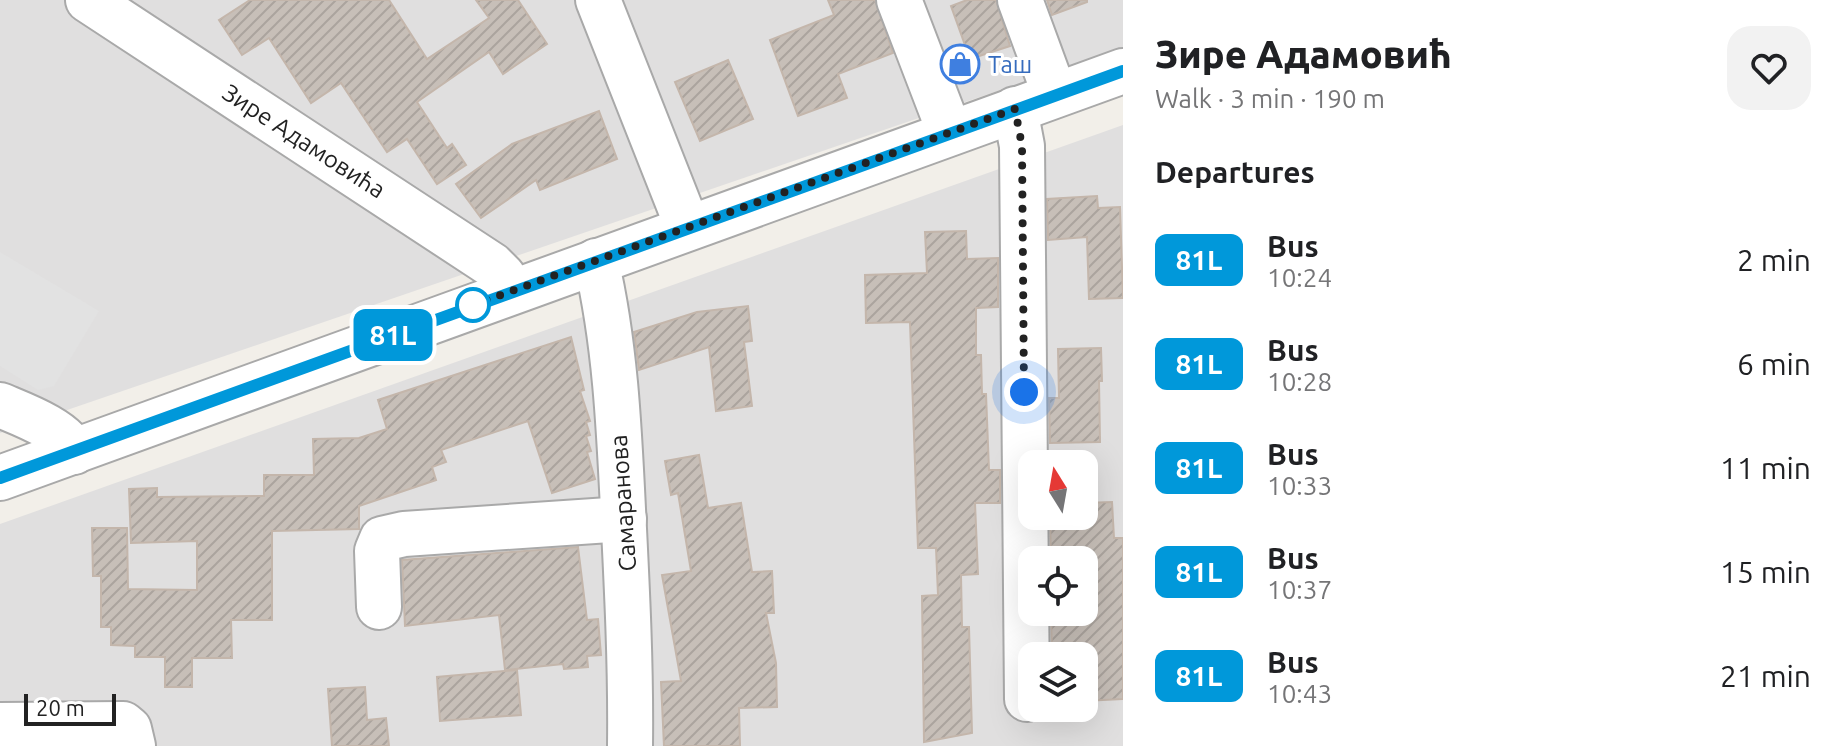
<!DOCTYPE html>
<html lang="en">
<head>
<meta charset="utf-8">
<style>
	body { margin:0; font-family:Ubuntu,sans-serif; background:#f2f2f2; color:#202124; height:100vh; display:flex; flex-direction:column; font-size:30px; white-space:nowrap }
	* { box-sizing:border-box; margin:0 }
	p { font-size:26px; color:#757577 }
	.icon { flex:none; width:44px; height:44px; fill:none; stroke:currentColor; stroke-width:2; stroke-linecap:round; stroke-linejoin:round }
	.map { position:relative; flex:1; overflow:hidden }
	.drawer { display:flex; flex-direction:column; background:#fff; width:720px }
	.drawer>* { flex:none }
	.badge { padding:0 16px; border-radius:12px; font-size:28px; line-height:52px }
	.needle { width:52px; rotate:349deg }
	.fabs { position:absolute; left:1018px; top:450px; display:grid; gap:16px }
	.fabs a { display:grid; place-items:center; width:80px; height:80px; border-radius:16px; background:#fff; box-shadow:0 8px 32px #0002; font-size:40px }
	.scale { position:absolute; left:24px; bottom:20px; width:92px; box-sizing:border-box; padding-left:8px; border:4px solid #222; border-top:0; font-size:22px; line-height:28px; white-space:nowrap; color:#222; -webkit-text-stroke:6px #fff; paint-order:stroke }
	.you { position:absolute; width:40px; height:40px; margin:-20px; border:6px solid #fff; border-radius:50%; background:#1a73e8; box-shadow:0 0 0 12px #1a73e833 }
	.map>.badge { position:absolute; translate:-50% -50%; box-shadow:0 0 0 4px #fff }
	h2 { padding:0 32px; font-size:30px; line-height:72px }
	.round { display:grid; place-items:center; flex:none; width:84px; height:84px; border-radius:24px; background:#f2f2f2 }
	.headline { display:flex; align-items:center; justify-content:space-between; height:136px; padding:0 32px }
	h1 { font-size:38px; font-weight:800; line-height:60px }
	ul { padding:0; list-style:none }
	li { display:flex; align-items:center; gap:24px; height:104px; padding:0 32px }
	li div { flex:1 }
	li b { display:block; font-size:30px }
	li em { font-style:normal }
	li .badge { min-width:88px; font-weight:700; text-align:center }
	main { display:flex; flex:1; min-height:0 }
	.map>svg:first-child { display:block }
	.residential { fill:#e0dfdf; fill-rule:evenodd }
	.parking { fill:#e2e2e2 }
	.building { fill:url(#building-hatch); stroke:#c4b6ab; stroke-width:2 }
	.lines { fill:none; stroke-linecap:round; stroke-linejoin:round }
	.minor-casing { stroke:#a9a9a9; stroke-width:48 }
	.minor { stroke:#fff; stroke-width:44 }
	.line-casing { stroke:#fff; stroke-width:18 }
	.line { stroke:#0098da; stroke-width:12 }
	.walk { stroke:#222; stroke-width:8; stroke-dasharray:0 14.4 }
	.stop-dot { fill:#fff; stroke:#0098da; stroke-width:4 }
	.labels { text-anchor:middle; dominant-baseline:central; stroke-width:6; stroke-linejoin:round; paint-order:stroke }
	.shop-label { font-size:24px; fill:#366cbe; stroke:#fff; text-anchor:start }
	.street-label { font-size:24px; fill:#222; stroke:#fff }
</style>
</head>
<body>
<main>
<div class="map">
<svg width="1123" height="746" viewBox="0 0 1123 746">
	<defs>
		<pattern id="building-hatch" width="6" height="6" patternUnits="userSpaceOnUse" patternTransform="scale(2)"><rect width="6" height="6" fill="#c7bfb8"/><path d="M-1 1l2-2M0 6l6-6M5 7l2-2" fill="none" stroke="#aba49e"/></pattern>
	</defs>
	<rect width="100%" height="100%" fill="#f2efe9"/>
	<g class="residential">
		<path d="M0,0H1123V48L0,433Z"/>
		<path d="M1123,125V746H0V524ZM1032,464H1084V516H1032ZM1032,560H1084V612H1032ZM1032,656H1084V708H1032Z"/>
	</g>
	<path class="parking" d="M0,252L99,311L54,386L38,390L0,366Z"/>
	<g class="building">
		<path d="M250,0H389L427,59L489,18L476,0H518L547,44L503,74L489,52L417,102L447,148L452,144L466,165L437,184L407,139L387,152L341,83L311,103L269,38L242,55L219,20Z"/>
		<path d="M828,0H875L893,53L838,74L847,98L798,116L770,40L834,15Z"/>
		<path d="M967,0H996L1010,46L970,59L951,6Z"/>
		<path d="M1047,0H1087V2L1052,15Z"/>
		<path d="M728,60L753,119L700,141L675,82Z"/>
		<path d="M599,111L617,159L540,190L536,180L481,218L456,184L512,144Z"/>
		<path d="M1097,196L1098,208L1120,207L1123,298L1089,299L1087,237L1048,240L1047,199Z"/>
		<path d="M966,231L967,259L998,258V307L976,308V355H981L982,394H986L989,470H1000V503H975L978,574L961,575L962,627H969L972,733L924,742L922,596L938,595L936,548H918L910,322L866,323L865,275L927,273L925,232Z"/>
		<path d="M748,306L752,341L744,342L752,406L716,411L709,347L639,370L634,332L697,312Z"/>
		<path d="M571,337L584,390L580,391L590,421L586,422L590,435L586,436L591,451L587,452L595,479L552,493L528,421L441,450L446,462L432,467L436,480L359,506V529L272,531V620H231L232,658H192V687H165V657H135V646L111,645V627H101V576H93L92,528H127L128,589L197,590V541L131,543L129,489L157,488V497L264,496V475H314L313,439L359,438L387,429L378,400Z"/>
		<path d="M1101,348L1102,381H1099L1100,442L1050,443L1049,398H1059L1058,349Z"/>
		<path d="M699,455L708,508L741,503L752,572L772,571L774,613H766L776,663L777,707L739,708L740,746H664L661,682L681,681L662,575L691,571L678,493L671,495L665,461Z"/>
		<path d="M1112,502L1114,538H1123V699L1084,701V656H1052L1051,612H1084V559L1051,560L1050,516H1084V503Z"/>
		<path d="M578,547L587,620L598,619L601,655L587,656L588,667L564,669L563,664L505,670L499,615L405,626L402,560Z"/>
		<path d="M517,670L521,715L440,721L437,677Z"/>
		<path d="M365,687L367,720L386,718L389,746H332L328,689Z"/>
	</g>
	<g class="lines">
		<defs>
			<g id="minor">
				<path d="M88,0L492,265L503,276L509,292"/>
				<path d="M598,0L688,228"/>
				<path d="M899,0L950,133"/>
				<path d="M1020,0L1055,95"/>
				<path d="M1015,109L1022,146L1027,699"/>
				<path d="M596,261C615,342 619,426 623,509C627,588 631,667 630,746"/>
				<path d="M0,405C21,414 66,430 74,452"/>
				<path d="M0,478L1123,71"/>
				<path d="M379,607L377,551L382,539L404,534L624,519"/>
				<path d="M0,725L123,724L129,729L133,746"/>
			</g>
		</defs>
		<use href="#minor" class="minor-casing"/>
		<use href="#minor" class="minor"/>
	</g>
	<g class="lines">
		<defs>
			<path id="line" d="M0,478L1123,71"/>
		</defs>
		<use href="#line" class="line-casing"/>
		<use href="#line" class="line"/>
		<path class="walk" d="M473,305L1015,109L1022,146L1024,392"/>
	</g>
	<defs>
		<symbol id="shop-ring" viewBox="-11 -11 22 22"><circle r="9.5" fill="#fff" stroke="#3f7fe0" stroke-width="1.5"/><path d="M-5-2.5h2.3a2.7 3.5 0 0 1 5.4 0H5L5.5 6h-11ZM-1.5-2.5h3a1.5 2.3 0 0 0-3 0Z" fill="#3f7fe0"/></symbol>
	</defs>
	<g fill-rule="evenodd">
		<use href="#shop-ring" x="938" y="42" width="44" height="44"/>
	</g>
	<circle class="stop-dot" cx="473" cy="305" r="16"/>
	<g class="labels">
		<g class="shop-label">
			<text x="988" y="64">Таш</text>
		</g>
		<g class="street-label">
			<text transform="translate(304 141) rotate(33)">Зире Адамовића</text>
			<text transform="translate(623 503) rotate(-94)">Самаранова</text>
		</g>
	</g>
</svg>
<div class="fabs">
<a><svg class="needle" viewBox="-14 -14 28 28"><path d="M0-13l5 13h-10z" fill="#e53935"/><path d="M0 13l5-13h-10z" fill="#757577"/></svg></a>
<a><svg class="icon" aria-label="locate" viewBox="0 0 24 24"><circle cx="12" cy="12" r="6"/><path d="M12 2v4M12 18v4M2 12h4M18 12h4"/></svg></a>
<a><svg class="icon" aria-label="layers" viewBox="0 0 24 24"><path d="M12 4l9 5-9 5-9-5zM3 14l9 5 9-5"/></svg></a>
</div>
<div class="scale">20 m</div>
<div class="you" style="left:1024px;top:392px"></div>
<b class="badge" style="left:393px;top:335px;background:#0098da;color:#fff">81L</b>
</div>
<section class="drawer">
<div class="headline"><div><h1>Зире Адамовић</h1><p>Walk · 3 min · 190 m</p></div><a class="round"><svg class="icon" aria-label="heart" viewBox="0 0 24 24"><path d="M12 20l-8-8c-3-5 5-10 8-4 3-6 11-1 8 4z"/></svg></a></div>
<h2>Departures</h2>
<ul>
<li><span class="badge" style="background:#0098da;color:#fff">81L</span><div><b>Bus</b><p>10:24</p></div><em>2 min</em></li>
<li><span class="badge" style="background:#0098da;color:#fff">81L</span><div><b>Bus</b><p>10:28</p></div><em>6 min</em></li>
<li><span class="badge" style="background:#0098da;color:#fff">81L</span><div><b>Bus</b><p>10:33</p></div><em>11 min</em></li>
<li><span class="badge" style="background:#0098da;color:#fff">81L</span><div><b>Bus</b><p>10:37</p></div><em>15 min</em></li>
<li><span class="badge" style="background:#0098da;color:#fff">81L</span><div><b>Bus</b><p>10:43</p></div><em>21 min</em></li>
</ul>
</section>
</main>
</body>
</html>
